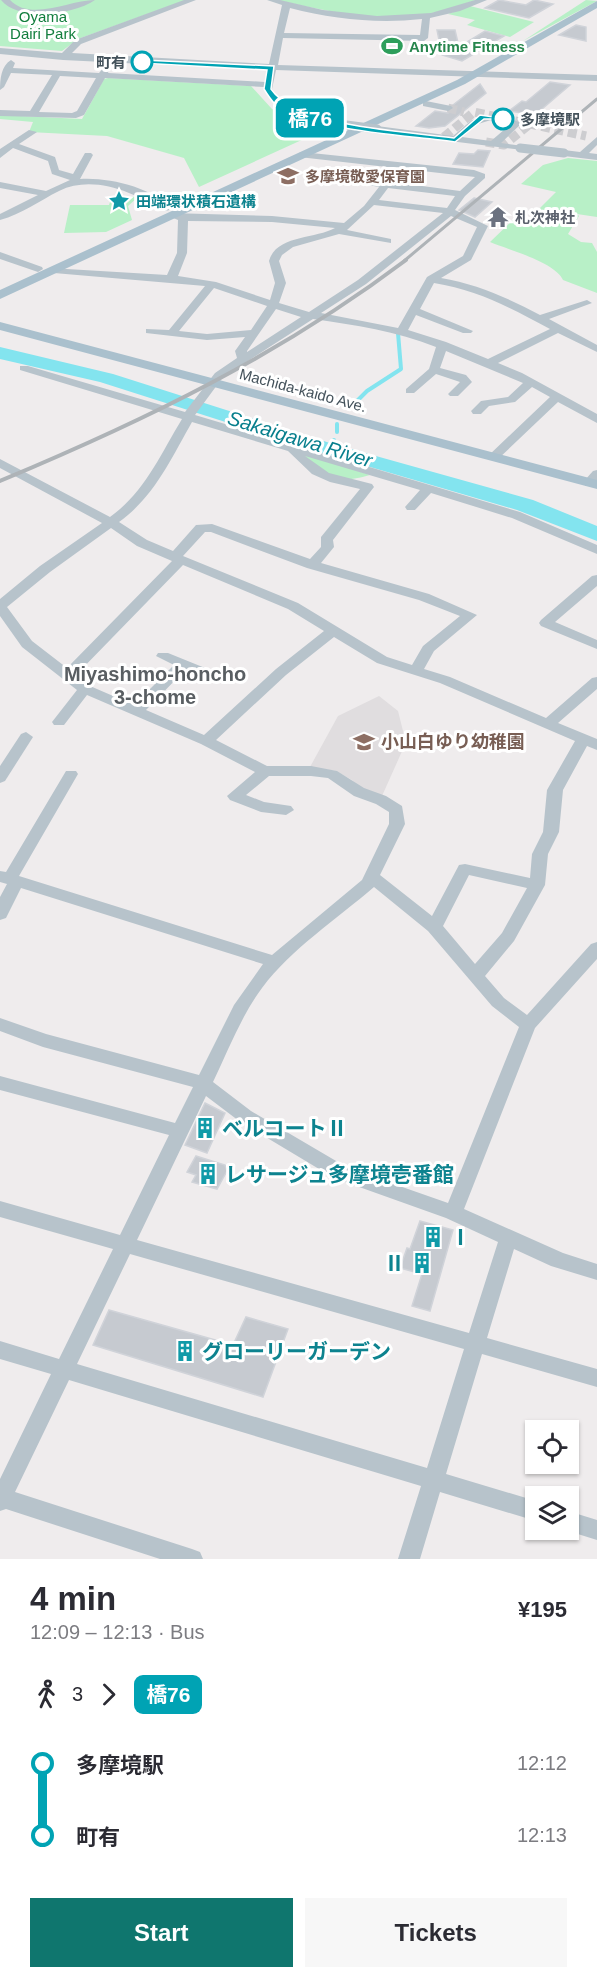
<!DOCTYPE html>
<html lang="en">
<head>
<meta charset="utf-8">
<style>
	body { margin:0; font-family:Helvetica,"Noto Sans JP",sans-serif; background:#f7f7f7; color:#2b2b33; height:100vh; display:flex; flex-direction:column; font-size:22px; white-space:nowrap }
	* { box-sizing:border-box; margin:0 }
	p { font-size:20px; color:#7c7c81 }
	.icon { flex:none; width:33px; height:33px; fill:none; stroke:currentColor; stroke-width:2; stroke-linecap:round; stroke-linejoin:round }
	.map { position:relative; height:1559px; overflow:hidden }
	.side { display:flex; flex-direction:column; background:#fff; flex:1 }
	.side>* { flex:none }
	.badge { padding:0 12px; border-radius:9px; font-size:21px; line-height:39px }
	.controls { position:absolute; left:525px; top:1420px; display:grid; gap:12px }
	.controls a { display:grid; place-items:center; width:54px; height:54px; border-radius:0px; background:#fff; box-shadow:0 2px 4px #0004; font-size:30px }
	.map>.badge { position:absolute; translate:-50% -50%; box-shadow:0 0 0 3px #fff }
	.legs { display:flex; align-items:center; gap:9px; height:66px; padding:0 30px; font-size:20px }
	.legs p { margin-inline-start:auto }
	.summary { display:flex; align-items:center; justify-content:space-between; height:102px; padding:0 30px }
	h1 { font-size:33px; font-weight:600; line-height:45px }
	.button { display:flex; gap:12px; margin-top:auto; padding:12px 30px }
	.button a { flex:1; height:69px; border-radius:0px; background:#0f766e; color:#fff; font-size:24px; font-weight:600; line-height:69px; text-align:center }
	.button a+a { background:#f7f7f7; color:#2b2b33 }
	ul { padding:0 30px; list-style:none }
	li { display:flex; align-items:center; gap:21px; height:72px; font-size:22px }
	li i { display:grid; place-items:center; width:9px; height:100%; margin:0 8px; background:currentColor }
	li i::after { content:''; width:15px; height:15px; margin:-8px; border:4px solid; border-radius:50%; background:#fff }
	li p { margin-inline-start:auto }
	li:first-child i { background:linear-gradient(#0000 50%,currentColor 0) }
	li:last-child i { background:linear-gradient(currentColor 50%,#0000 0) }
	.map>svg:first-child { display:block }
	.education { fill:#e0dddf }
	.green { fill:#b8f0c7 }
	.lines { fill:none; stroke-linecap:round; stroke-linejoin:round }
	.stream { stroke:#83e4ef; stroke-width:4 }
	.river { fill:#83e4ef; fill-rule:evenodd }
	.building { fill:#c6cad0; stroke:#d0d3d9; stroke-width:1.5 }
	.minor-tunnel { stroke:#cdcdd0; stroke-width:9; stroke-dasharray:9 4.5; stroke-linecap:butt }
	.minor { fill:#b7c3cb; fill-rule:evenodd }
	.major { fill:#aac0cd; fill-rule:evenodd }
	.rail-far1 { stroke:#aeb3b7; stroke-width:3 }
	.rail { stroke:#aeb3b7; stroke-width:4 }
	.minor-bridge { stroke:#b7c3cb; stroke-width:9 }
	.line-1 { fill:#00a3b4; stroke:#fff; stroke-width:1.5 }
	.stop-1-dot { fill:#fff; stroke:#00a3b4; stroke-width:3 }
	.labels { text-anchor:middle; dominant-baseline:central; stroke-width:6; stroke-linejoin:round; paint-order:stroke }
	.far-park-label { font-size:15px; fill:#127e3d; stroke:#fff }
	.far-leisure-label { font-size:15px; font-weight:bold; fill:#27864d; stroke:#fff; text-anchor:start }
	.far-stop-label { font-size:15px; font-weight:bold; fill:#44525b; stroke:#fff; text-anchor:end }
	.far-education-label { font-size:15px; font-weight:bold; fill:#785e54; stroke:#fff; text-anchor:start }
	.far-culture-label { font-size:15px; font-weight:bold; fill:#0d838f; stroke:#fff; text-anchor:start }
	.far-worship-label { font-size:15px; font-weight:bold; fill:#5b616d; stroke:#fff; text-anchor:start }
	.far-street-label { font-size:15px; fill:#44525b; stroke:#fff }
	.education-label { font-size:18px; font-weight:bold; fill:#785e54; stroke:#fff; text-anchor:start }
	.water-label { font-size:20px; font-style:italic; fill:#087f8d; stroke:#fff }
	.neighbourhood-label { font-size:20px; font-weight:bold; fill:#595e62; stroke:#fff }
	.near-culture-label { font-size:21px; font-weight:bold; fill:#0d838f; stroke:#fff; text-anchor:start }
</style>
</head>
<body>
<div class="map">
<svg width="597" height="1559" viewBox="0 0 597 1559">
	<rect width="100%" height="100%" fill="#efeced"/>
	<path class="education" d="M379,696L398,711L404,735L403,749L382,796L361,790L352,780L336,771L310,767L338,716Z"/>
	<g class="green">
		<path d="M0,0H186L78,39L62,51L0,46Z"/>
		<path d="M277,0H476C460,5 444,11 427,14C377,23 326,11 277,0Z"/>
		<path d="M586,0L597,1L523,41Z"/>
		<path d="M470,6L534,22L510,37L467,25L475,20L448,14Z"/>
		<path d="M108,78L251,86L272,109L304,123L328,128L199,187L184,158L107,136L29,132L33,122L0,119V115L82,119L104,79Z"/>
		<path d="M568,158L597,161V217L577,214L579,216L568,234L581,242L592,243L597,252V293L563,280C555,262 509,250 490,242L516,217L528,220L556,192L521,184L543,165Z"/>
		<path d="M112,196L138,197L128,206L132,220L106,232L64,233L70,205H109Z"/>
		<path d="M306,454L370,475C335,485 328,478 302,455Z"/>
	</g>
	<g class="lines">
		<g class="stream">
			<path d="M355,403L367,391L401,369L398,333"/>
			<path d="M337,424V432"/>
			<path d="M326,448L334,440"/>
		</g>
		<path class="river" d="M0,347L113,374L333,444L533,500L597,526V541L517,510L319,452L100,382L0,359Z"/>
	</g>
	<g class="building">
		<path d="M499,0L526,5L534,0L553,4L529,18L485,8Z"/>
		<path d="M576,25L586,27V41L559,35Z"/>
		<path d="M437,30H455L459,47L485,31L504,36L462,61L442,55Z"/>
		<path d="M550,82L570,85L535,115L509,111L522,101L526,102Z"/>
		<path d="M480,84L486,93L445,126L429,128L416,126L435,111L448,113L454,110L453,105Z"/>
		<path d="M478,150L490,151L483,167L453,164L459,153L474,154Z"/>
		<path d="M474,198L492,202L475,217L459,210Z"/>
		<path d="M205,1103L225,1113L207,1153L185,1145Z"/>
		<path d="M196,1156L225,1165L227,1171L217,1189L192,1182L196,1175L187,1172Z"/>
		<path d="M420,1221L453,1230L430,1311L412,1306L422,1274L400,1268L407,1248L410,1249Z"/>
		<path d="M109,1310L233,1345L246,1317L288,1329L263,1397L93,1345Z"/>
	</g>
	<g class="lines">
		<g class="minor-tunnel">
			<path d="M448,108L464,112"/>
			<path d="M444,137L474,112L586,136"/>
			<path d="M486,142L504,145L530,124"/>
		</g>
		<g class="minor">
			<path d="M1,0H10C31,22 69,0 95,0C73,15 19,22 1,0Z"/>
			<path d="M184,0H196L81,44L72,53L269,64L282,5L267,0H280L323,10L377,16L431,13L475,0H487L460,11L430,18L428,38L424,41L283,38L278,65L597,75V81L276,70L272,89C286,111 311,115 334,121V125L331,126C307,120 272,114 264,87L105,78L84,115L76,118L0,116V110L30,111L52,75L11,73L4,87L0,90C0,79 1,66 11,60L15,63L13,68L99,73L106,65L110,68L108,73L265,82L268,70L63,60L0,54V48L62,53L75,40ZM290,8C333,19 377,24 422,19L420,35L284,33ZM60,76L96,78L77,111L72,113L39,112Z"/>
			<path d="M426,101L451,106L453,108L448,111L423,106V102Z"/>
			<path d="M499,115L522,123L501,143L523,146V150L377,132L372,129L377,126L453,136L472,120ZM491,120L511,124L491,141L462,137L478,124Z"/>
			<path d="M29,130L37,132L19,144L55,157L59,170L73,174L85,153H91L93,155L80,179C110,177 152,188 174,209L165,211C134,193 94,174 59,191C39,201 22,214 0,220V214L38,195L0,188V182L46,191L70,180L52,174L48,161L13,148L0,158V149Z"/>
			<path d="M597,137V145L589,153L597,154V160L564,156L559,153L564,150L580,152Z"/>
			<path d="M302,152L474,170L485,174V178L465,196L455,210L488,226L471,260L441,278C477,284 508,298 540,315L587,300L592,303L549,319L597,345V352L558,333L498,363L522,373L597,414V423L558,402L497,460L493,461L487,457L550,397L532,387L515,402L489,406L481,414H473L471,411L481,401L508,397L523,383L446,351L440,368L466,375L472,382L458,396H450L448,394L460,382L436,374L414,393H406V389L429,369L436,347C396,331 355,325 313,319L223,377L195,415L520,512L597,545V554L512,518L431,493L415,510H407L405,507L420,490L305,456L329,473L372,484L374,487L333,540L334,547L321,563L429,594L477,615L434,651L424,669L450,677L546,718L592,678L597,677V689L558,723L597,739V750L587,746L563,790L559,832L548,854L545,885L514,941L485,976L504,998L527,1015L591,944L597,942V959L535,1028L464,1209L563,1253L597,1264V1280L551,1266L514,1249L487,1338L597,1369V1387L482,1354L446,1474L536,1501V1521L440,1492L420,1559H398L421,1486L69,1380L15,1492L192,1549L200,1552L203,1559H160L6,1509L0,1511V1479L51,1374L0,1359V1341L59,1359L113,1249L0,1217V1201L120,1235L169,1135L0,1090V1076L175,1123L193,1087L43,1047L0,1031V1018L46,1034L199,1075L234,1005L263,964L21,888L6,918L0,920V897L7,884L0,882V871L6,872L66,771H76L78,774L19,876L272,955L362,880L389,824V812L376,804L354,796L328,778L311,776H269L246,795L264,802L291,806L294,810L286,815L261,812L230,800L227,796L255,772L201,744L87,695L64,725H54L52,722L77,690L22,647L0,616V599L40,566L102,523L0,468V459L110,517C145,492 160,455 182,419L20,370V366H28L185,412L215,373L237,358L235,351L245,337L207,340L146,333V329L169,330L205,286L54,273L49,270L50,268L167,275L177,253L178,220L171,217V213L272,216L344,223L364,206L379,187L315,175L313,173L318,170L383,181L389,172L392,171L397,174L392,182L460,191L475,177L299,157V153ZM388,188L455,196L447,208L379,200ZM374,205L443,213L358,280L309,312L279,303L286,283L279,261L282,255L293,247L339,234L391,243V239L347,230ZM451,216L477,227L463,256L427,277L398,328L321,313L366,284ZM188,221L272,222L335,228C315,239 276,235 269,261L275,283L270,300L216,282L178,276L187,253ZM434,283C478,290 511,308 550,329L488,359L446,342L408,330L416,315L463,333H471L473,331L420,309ZM214,288L267,306L251,330L207,334L179,331ZM276,309L301,317L247,352V351ZM192,422L288,451L312,474L330,482L360,489L321,537V547L310,559L212,524L196,525L173,551L147,540L119,522C154,497 171,459 192,422ZM111,528L137,546L172,561L67,668L32,641L7,607L50,572ZM205,532H211L307,568L419,600L460,616L423,646L412,665L387,657L298,603L183,556ZM183,565L288,609L324,631L276,669L204,735L146,710L185,670L205,677L212,673L210,670L168,653H158L156,656L174,665L134,705L90,686L76,675ZM334,637L377,663L440,683L575,741L547,790L543,832L532,854L530,878L465,864L459,865L432,916L380,875L405,824L402,806L386,796L364,788L337,771L311,766H267L216,740L286,675ZM469,875L527,888L502,933L475,964L443,926ZM374,887L428,931L492,1006L519,1027L448,1203L348,1168L251,1111L213,1082C228,1051 241,1016 262,988C291,949 337,919 374,887ZM206,1096L239,1121L334,1178L446,1218L498,1242L469,1333L137,1240ZM130,1254L464,1349L427,1468L77,1364Z"/>
			<path d="M0,252L42,267L43,269L38,272L0,259Z"/>
			<path d="M597,470V482L593,486H585V480L593,471Z"/>
			<path d="M597,575V586L555,622L597,640V649L541,626L539,623L541,620L592,576Z"/>
			<path d="M26,732L33,737L5,781L0,783V766L21,734Z"/>
			<path d="M568,1511L597,1520V1540L565,1530H568Z"/>
		</g>
		<g class="major">
			<path d="M597,1V8L465,84L0,299V290L457,80Z"/>
			<path d="M0,322L597,480V489L0,330Z"/>
		</g>
		<path class="rail-far1" d="M404,261L597,99"/>
		<path class="rail" d="M0,481C146,420 280,355 406,260"/>
		<g class="minor-bridge">
			<path d="M331,123L377,129"/>
			<path d="M520,148L564,153"/>
		</g>
	</g>
	<path class="line-1" d="M142,60L274,66L271,89C298,128 407,131 454,138L480,115L507,119H484L455,142C407,135 313,132 275,104C271,100 267,94 264,89L267,70L140,63Z"/>
	<defs>
		<symbol id="stadium-bare" viewBox="-9 -9 18 18"><path d="M0-5a6.5 5 0 1 0 0 10a6.5 5 0 1 0 0-10ZM-3.5-1.8h7v3.6h-7Z" fill="#2e9e5b" stroke="#fff" stroke-width="2.5" paint-order="stroke"/></symbol>
		<symbol id="school-bare" viewBox="-9 -9 18 18"><path d="M0-5L7-2L0 1L-7-2ZM-4 1L0 2.5L4 1V4Q0 6-4 4Z" fill="#8d6e63" stroke="#fff" stroke-width="2.5" paint-order="stroke"/></symbol>
		<symbol id="sight-bare" viewBox="-9 -9 18 18"><path d="M0-6L1.8-2.2L6-1.7L2.9 1.2L3.7 5.4L0 3.3L-3.7 5.4L-2.9 1.2L-6-1.7L-1.8-2.2Z" fill="#0f9aa8" stroke="#fff" stroke-width="2.5" paint-order="stroke"/></symbol>
		<symbol id="temple-bare" viewBox="-9 -9 18 18"><path d="M0-6L5-2H3V0L6.5 2.5H4V6H1.5V3h-3V6H-4V2.5H-6.5L-3 0V-2H-5Z" fill="#6b7280" stroke="#fff" stroke-width="2.5" paint-order="stroke"/></symbol>
		<symbol id="building-bare" viewBox="-9 -9 18 18"><path d="M-4-6H4V6H1V3H-1V6H-4ZM-2.5-4.3h1.7v1.8h-1.7ZM.8-4.3h1.7v1.8H.8ZM-2.5-1h1.7V.8h-1.7ZM.8-1h1.7V.8H.8Z" fill="#0f9aa8" stroke="#fff" stroke-width="2.5" paint-order="stroke"/></symbol>
	</defs>
	<g fill-rule="evenodd">
		<use href="#stadium-bare" x="377" y="31" width="30" height="30"/>
		<use href="#school-bare" x="273" y="161" width="30" height="30"/>
		<use href="#sight-bare" x="104" y="186" width="30" height="30"/>
		<use href="#temple-bare" x="483" y="202" width="30" height="30"/>
		<use href="#school-bare" x="349" y="727" width="30" height="30"/>
		<use href="#building-bare" x="190" y="1113" width="30" height="30"/>
		<use href="#building-bare" x="193" y="1159" width="30" height="30"/>
		<use href="#building-bare" x="418" y="1222" width="30" height="30"/>
		<use href="#building-bare" x="407" y="1248" width="30" height="30"/>
		<use href="#building-bare" x="170" y="1336" width="30" height="30"/>
	</g>
	<g class="stop-1-dot">
		<circle cx="142" cy="62" r="10"/>
		<circle cx="503" cy="119" r="10"/>
	</g>
	<g class="labels">
		<g class="far-park-label">
			<text x="43" y="16">Oyama<tspan x="43" dy="17">Dairi Park</tspan></text>
		</g>
		<g class="far-leisure-label">
			<text x="409" y="46">Anytime Fitness</text>
		</g>
		<g class="far-stop-label">
			<text x="126" y="62">町有</text>
			<text x="520" y="119" text-anchor="start">多摩境駅</text>
		</g>
		<g class="far-education-label">
			<text x="305" y="176">多摩境敬愛保育園</text>
		</g>
		<g class="far-culture-label">
			<text x="136" y="201">田端環状積石遺構</text>
		</g>
		<g class="far-worship-label">
			<text x="515" y="217">札次神社</text>
		</g>
		<g class="far-street-label">
			<text transform="translate(303 390) rotate(15)">Machida-kaido Ave.</text>
		</g>
		<g class="education-label">
			<text x="381" y="742">小山白ゆり幼稚園</text>
		</g>
		<g class="water-label">
			<text transform="translate(300 439) rotate(17)">Sakaigawa River</text>
		</g>
		<g class="neighbourhood-label">
			<text x="155" y="674">Miyashimo-honcho<tspan x="155" dy="23">3-chome</tspan></text>
		</g>
		<g class="near-culture-label">
			<text x="222" y="1128">ベルコートⅡ</text>
			<text x="225" y="1174">レサージュ多摩境壱番館</text>
			<text x="450" y="1237">Ⅰ</text>
			<text x="405" y="1263" text-anchor="end">Ⅱ</text>
			<text x="202" y="1351">グローリーガーデン</text>
		</g>
	</g>
</svg>
<div class="controls">
<a><svg class="icon" aria-label="locate" viewBox="0 0 24 24"><circle cx="12" cy="12" r="6"/><path d="M12 2v4M12 18v4M2 12h4M18 12h4"/></svg></a>
<a><svg class="icon" aria-label="layers" viewBox="0 0 24 24"><path d="M12 4l9 5-9 5-9-5zM3 14l9 5 9-5"/></svg></a>
</div>
<b class="badge" style="left:310px;top:118px;background:#00a3b4;color:#fff">橋76</b>
</div>
<section class="side">
<div class="summary"><div><h1>4 min</h1><p>12:09 – 12:13 · Bus</p></div><b>¥195</b></div>
<div class="legs"><svg class="icon" aria-label="walk" viewBox="0 0 24 24"><circle cx="13" cy="4" r="2"/><path d="M13 8l-2 6 4 7M11 14l-3 7M7 12l3-4h3l4 4"/></svg>3<svg class="icon" aria-label="forward" viewBox="0 0 24 24"><path d="M9 5l7 7-7 7"/></svg><b class="badge" style="background:#00a3b4;color:#fff">橋76</b></div>
<ul>
<li><i style="color:#00a3b4"></i><b>多摩境駅</b><p>12:12</p></li>
<li><i style="color:#00a3b4"></i><b>町有</b><p>12:13</p></li>
</ul>
<div class="button"><a>Start</a><a>Tickets</a></div>
</section>
</body>
</html>
